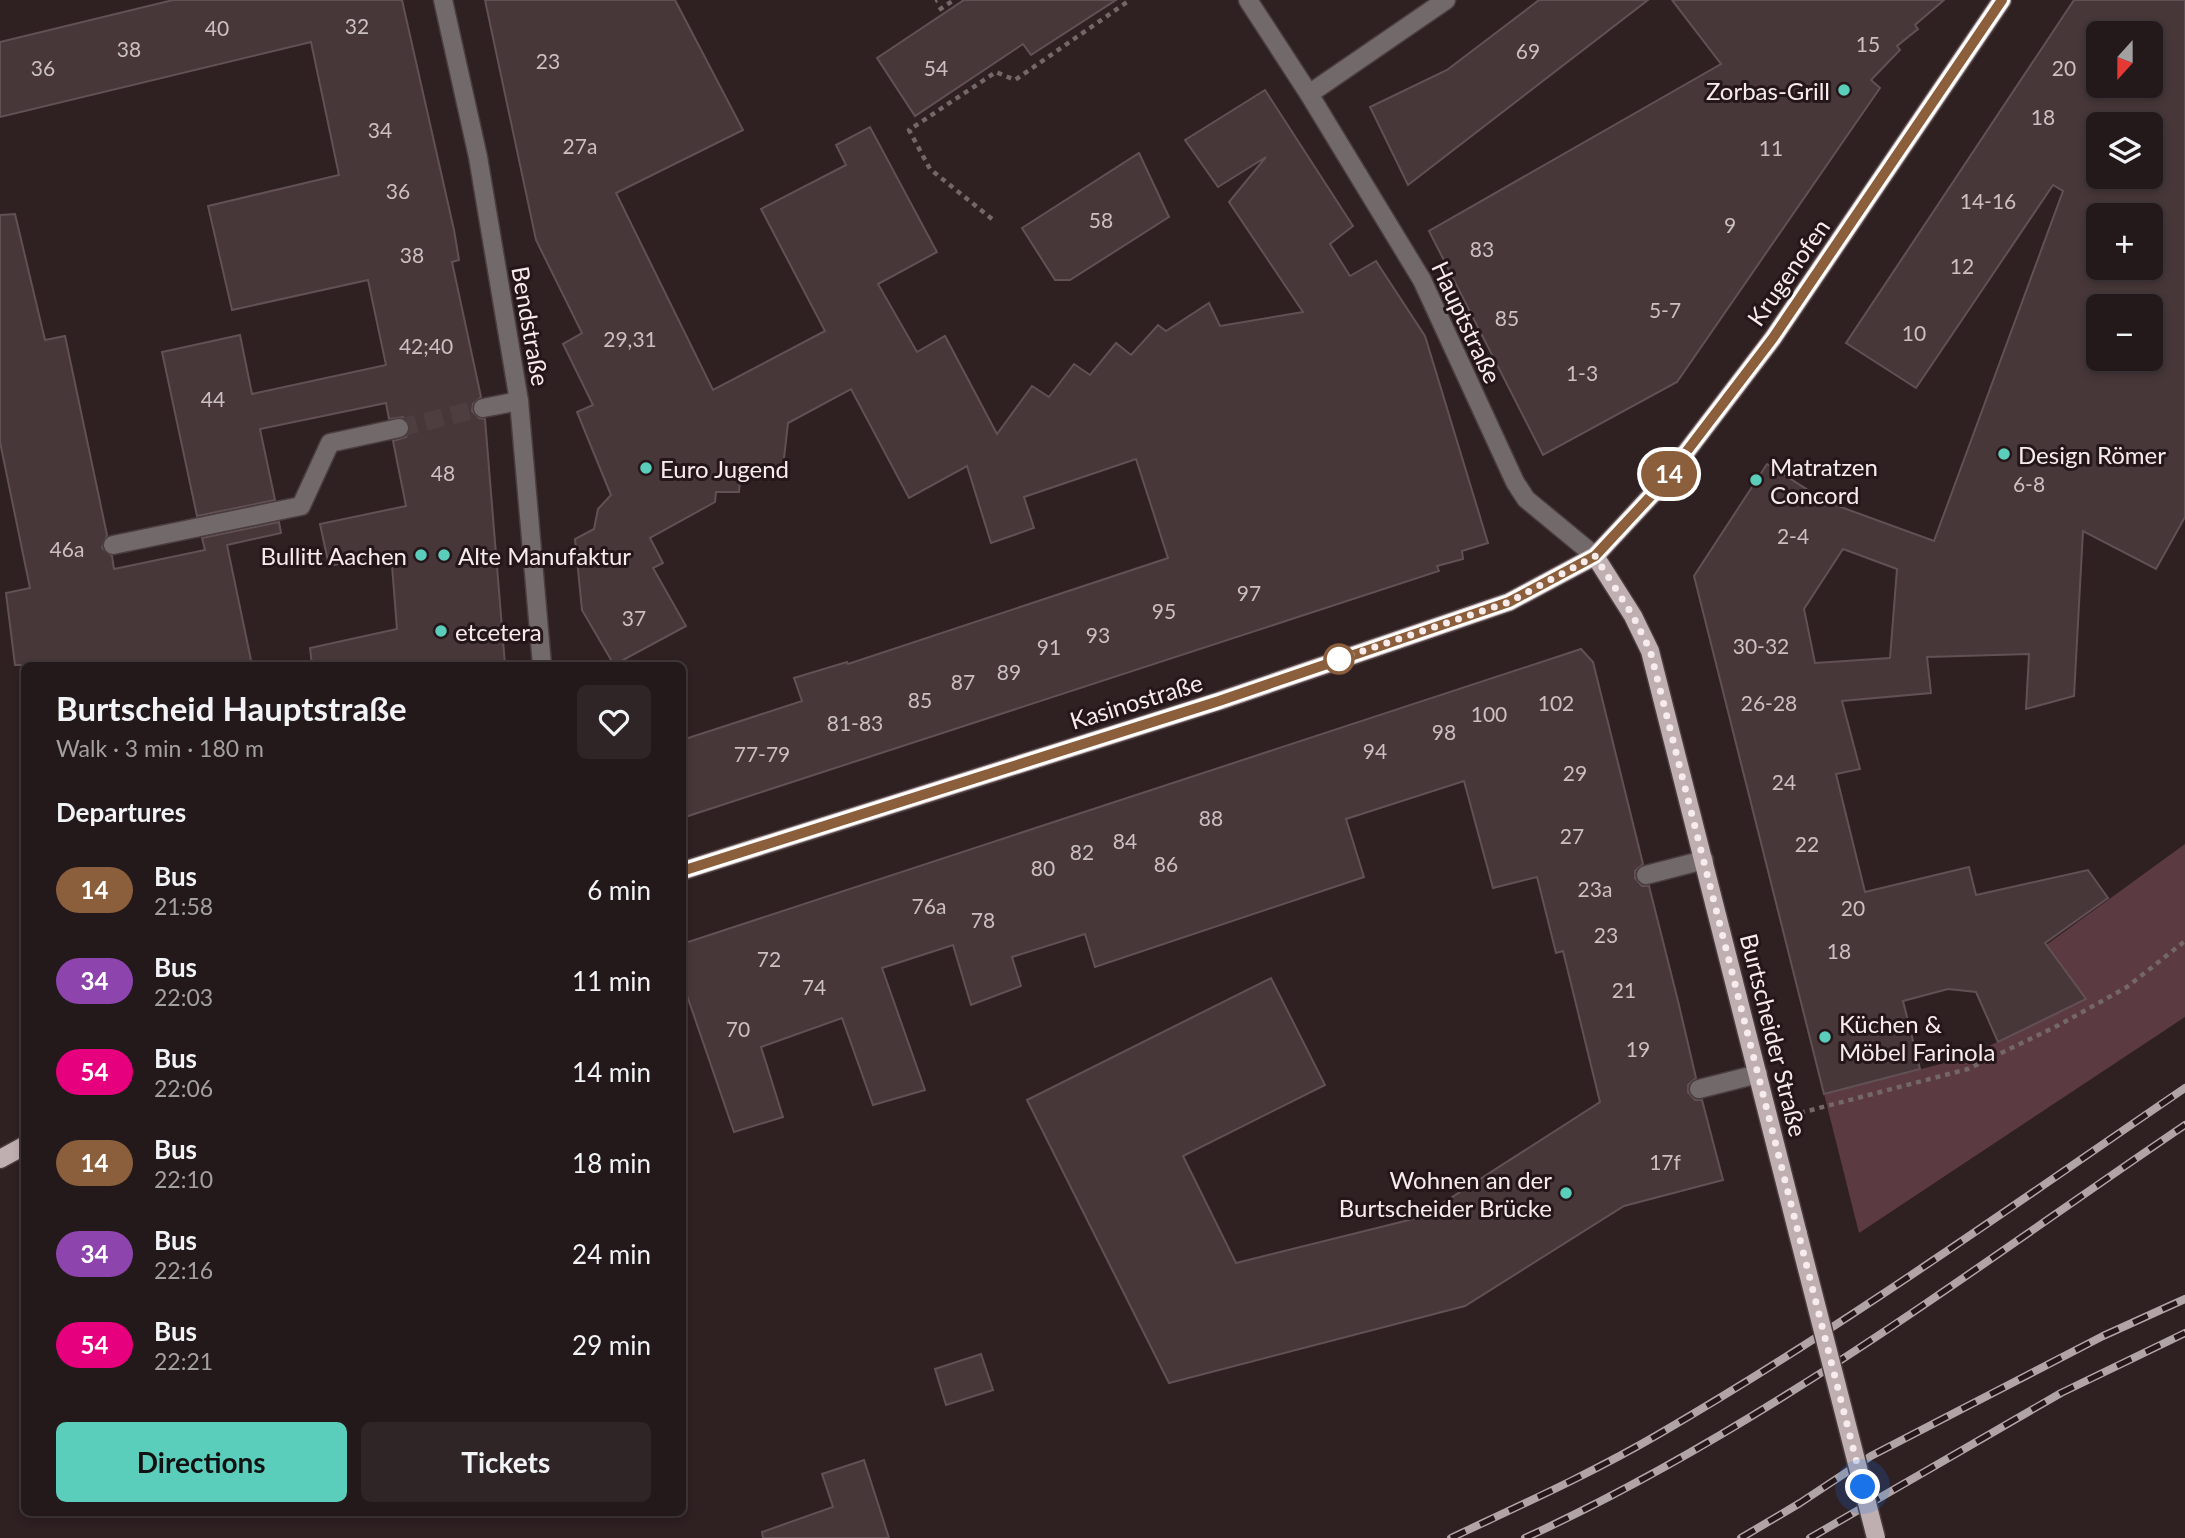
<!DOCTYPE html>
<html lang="en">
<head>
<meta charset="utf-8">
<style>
	body { margin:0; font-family:Lato,sans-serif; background:#2f2527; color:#f1f3f6; height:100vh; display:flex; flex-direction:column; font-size:26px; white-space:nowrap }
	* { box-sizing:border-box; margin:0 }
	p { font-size:23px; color:#a3a0a2 }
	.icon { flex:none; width:38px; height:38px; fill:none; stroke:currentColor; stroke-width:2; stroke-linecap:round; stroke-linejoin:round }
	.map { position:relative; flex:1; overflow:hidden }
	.details { position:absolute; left:21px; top:662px; width:665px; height:854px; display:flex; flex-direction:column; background:#23181a; border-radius:10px; box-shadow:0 4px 10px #0003,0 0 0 2px #403739 }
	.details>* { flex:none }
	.badge { padding:0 14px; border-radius:23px; font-size:24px; line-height:46px }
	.needle { width:46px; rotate:201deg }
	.fabs { position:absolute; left:2086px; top:21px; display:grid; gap:14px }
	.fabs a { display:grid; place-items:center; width:77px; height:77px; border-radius:10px; background:#23181a; box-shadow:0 4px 10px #0003,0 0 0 2px #403739; font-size:35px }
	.you { position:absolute; width:35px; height:35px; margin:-18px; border:5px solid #fff; border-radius:50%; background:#1a73e8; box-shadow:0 0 0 10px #1a73e833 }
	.map>.badge { position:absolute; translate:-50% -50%; box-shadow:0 0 0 4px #fff }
	h2 { padding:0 35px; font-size:26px; line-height:63px }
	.round { display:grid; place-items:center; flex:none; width:74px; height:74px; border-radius:10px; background:#2f2527 }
	.overview { display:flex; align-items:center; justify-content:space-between; height:119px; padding:0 35px }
	h1 { font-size:33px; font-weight:700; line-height:52px }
	.action { display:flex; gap:14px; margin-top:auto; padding:14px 35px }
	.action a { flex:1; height:80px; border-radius:10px; background:#5bcebb; color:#111; font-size:28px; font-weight:700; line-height:80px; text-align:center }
	.action a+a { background:#2f2527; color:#f1f3f6 }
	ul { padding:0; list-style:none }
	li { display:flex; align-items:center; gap:21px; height:91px; padding:0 35px }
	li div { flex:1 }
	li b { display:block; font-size:26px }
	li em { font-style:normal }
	li .badge { min-width:77px; font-weight:700; text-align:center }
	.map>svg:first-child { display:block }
	.green { fill:#5c3a41 }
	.building { fill:#473739; stroke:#625154; stroke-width:2; fill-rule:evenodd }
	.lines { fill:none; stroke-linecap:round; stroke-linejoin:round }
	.minor-tunnel { stroke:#4d3f40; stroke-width:18; stroke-dasharray:18 9; stroke-linecap:butt }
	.minor-casing { stroke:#4b3d3e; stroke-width:21 }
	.major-casing { stroke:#4b3d3e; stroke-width:21 }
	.path { stroke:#746768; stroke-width:4.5; stroke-dasharray:5 5; stroke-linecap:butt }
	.minor { stroke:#72696b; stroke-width:18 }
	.major { stroke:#c0afb1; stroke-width:18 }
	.rail-casing { stroke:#b1a4a6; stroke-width:8 }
	.rail { stroke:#251619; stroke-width:5; stroke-dasharray:16; stroke-linecap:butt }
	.major-bridge-casing { stroke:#4b3d3e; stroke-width:21; stroke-linecap:butt }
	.major-bridge { stroke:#c0afb1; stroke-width:18 }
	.line-casing { stroke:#fff; stroke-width:16 }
	.line { stroke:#8b5e3c; stroke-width:10 }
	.walk { stroke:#f7eced; stroke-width:7; stroke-dasharray:0 12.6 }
	.poi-dot { fill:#5bcebb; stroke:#251619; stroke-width:2.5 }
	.stop-dot { fill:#fff; stroke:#8b5e3c; stroke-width:3.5 }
	.labels { text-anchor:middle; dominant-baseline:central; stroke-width:6; stroke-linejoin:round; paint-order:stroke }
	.number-label { font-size:21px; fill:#cbbfc0 }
	.poi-label { font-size:24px; fill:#f7eced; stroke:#251619; text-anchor:start }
	.street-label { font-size:24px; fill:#f7eced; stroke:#251619 }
</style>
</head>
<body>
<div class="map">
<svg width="2185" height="1538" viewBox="0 0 2185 1538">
	<rect width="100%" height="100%" fill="#2f2022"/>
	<path class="green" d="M2185,844V1017L1859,1233L1824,1094L1964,1058L2086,999L2046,945Z"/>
	<g class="building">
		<path d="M173,0H402L454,230L459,260L452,262L481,397L473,404L472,411L479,418L485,419L505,665H312L310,648L397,629L391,553L329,566L320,524L406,506L393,441L406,437L410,426L403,417L389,419L386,403L260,429L275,500L197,516L162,352L240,335L252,394L386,365L368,280L232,310L208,206L339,175L311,42L0,117V42Z"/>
		<path d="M485,0H675L743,130L616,193L713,390L825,331L761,209L846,165L836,145L870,127L937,252L878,284L917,352L945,336L997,434L1032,386L1049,397L1074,364L1090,375L1116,343L1131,355L1158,325L1166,331L1209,303L1220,326L1303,312L1229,202L1266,157L1218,187L1185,140L1265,90L1353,226L1330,244L1350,276L1376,261L1425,336L1488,543L1462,551L1463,559L1437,566L1439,571L682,818V740L802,701L794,678L847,662L848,664L1168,558L1136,459L1024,497L1034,528L991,543L967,466L909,498L851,389L788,423L783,467L762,466L761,479H740L739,492H716L715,502L650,538L663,563L653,568L686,626L614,665L582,610L575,539L594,529L598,509L611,495L577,412L593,405L563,344L582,333L536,240Z"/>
		<path d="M964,0H1116L1031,55L1023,44L915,116L877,58Z"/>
		<path d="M1539,0H1648L1408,185L1370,107L1447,70Z"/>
		<path d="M1672,0H1944L1915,25L1918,29L1897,46L1900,50L1871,80L1880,88L1677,382L1543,455L1429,231L1721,64Z"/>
		<path d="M2074,0H2185V517L2156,569L2083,531L2074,696L2026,709L2029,654L1927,657L1931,693L1842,701L1860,769L1836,774L1865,892L1969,867L1976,895L2088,870L2108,898L2045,943L2086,999L1998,1042L1976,992L1948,989L1903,1001L1920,1069L1824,1094L1694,576L1767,464L1827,502L1934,541L2063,191L2053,185L1916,388L1846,343ZM2098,33H2151V86H2098ZM2098,124H2151V177H2098ZM2098,215H2151V268H2098ZM2098,306H2151V359H2098ZM1843,549L1897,569L1890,658L1815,663L1804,609Z"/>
		<path d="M1139,153L1169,217L1070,280H1055L1022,228Z"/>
		<path d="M15,214L45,340L65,336L107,535L102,548L112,556L114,569L205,550L202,538L279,522L281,533L227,545L252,665H15L6,593L30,588L0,442V215Z"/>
		<path d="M1581,649L1593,662L1643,864L1635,871V878L1642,886H1649L1678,1001L1696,1078L1688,1085V1092L1695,1100H1702L1723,1180L1624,1206L1465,1306L1169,1383L1027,1100L1271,978L1325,1085L1183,1156L1236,1263L1421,1217L1600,1102L1563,951L1556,953L1537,877L1493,888L1464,781L1346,819L1364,877L1095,967L1085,934L1012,957L1021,986L971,1005L953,945L882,968L925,1090L873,1105L842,1018L761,1047L783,1117L734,1132L682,981V944Z"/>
		<path d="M981,1354L993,1390L946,1405L935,1369Z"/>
		<path d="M864,1460L889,1538H763L762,1532L833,1507L822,1474Z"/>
	</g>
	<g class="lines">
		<path class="minor-tunnel" d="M399,428L483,408"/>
		<defs>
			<g id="minor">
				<path d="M443,0L478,157L519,401L542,665"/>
				<path d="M1248,0L1309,94L1422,280L1515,482L1526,499L1595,556"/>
				<path d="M1309,94L1446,0"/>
				<path d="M483,408L519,401"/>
				<path d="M113,545L301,506L330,443L399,428"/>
				<path d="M1646,875L1704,860"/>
				<path d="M1699,1089L1758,1074"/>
			</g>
			<g id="major">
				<path d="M1595,556L1633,616L1650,651L1798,1234"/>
				<path d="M682,871L1219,701L1509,602L1595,556L1661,485L1773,338L2002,0"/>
				<path d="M0,1159L24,1146"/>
			</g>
		</defs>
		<use href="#minor" class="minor-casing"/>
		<use href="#major" class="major-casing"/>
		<g class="path">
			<path d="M935,1L937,0"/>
			<path d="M939,10L954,0"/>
			<path d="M992,219L930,169L909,130L996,72L1015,80L1130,0"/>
			<path d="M1800,1113L1968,1069L2059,1025L2127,987L2185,941"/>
		</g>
		<use href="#minor" class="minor"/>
		<use href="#major" class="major"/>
		<defs>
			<g id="rail">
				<path d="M1451,1538C1521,1505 1592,1473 1659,1434C1840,1329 2012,1206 2185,1088"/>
				<path d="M1525,1538C1761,1430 1971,1270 2185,1125"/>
				<path d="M1741,1538L1800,1503L1871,1456L2103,1336L2185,1299"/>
				<path d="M1810,1538L2061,1393L2185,1333"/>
			</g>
		</defs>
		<use href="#rail" class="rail-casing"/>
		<use href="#rail" class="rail"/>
		<defs>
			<path id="major-bridge" d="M1798,1234L1876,1538"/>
		</defs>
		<use href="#major-bridge" class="major-bridge-casing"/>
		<use href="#major-bridge" class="major-bridge"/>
	</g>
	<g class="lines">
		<defs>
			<path id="line" d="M682,871L1219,701L1509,602L1595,556L1661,485L1773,338L2002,0"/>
		</defs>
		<use href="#line" class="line-casing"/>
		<use href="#line" class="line"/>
		<path class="walk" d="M1339,659L1509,602L1595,556L1633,616L1650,650L1863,1487"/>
	</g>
	<g class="poi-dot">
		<circle cx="1844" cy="90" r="7"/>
		<circle cx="2004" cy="454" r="7"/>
		<circle cx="646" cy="468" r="7"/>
		<circle cx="1756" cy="480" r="7"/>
		<circle cx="421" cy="555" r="7"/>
		<circle cx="444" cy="555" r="7"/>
		<circle cx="441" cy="631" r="7"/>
		<circle cx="1825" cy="1037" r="7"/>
		<circle cx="1566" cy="1193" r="7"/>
	</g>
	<circle class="stop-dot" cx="1339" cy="659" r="14"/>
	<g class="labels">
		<g class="number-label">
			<text x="357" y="25">32</text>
			<text x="217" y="27">40</text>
			<text x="1868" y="43">15</text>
			<text x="129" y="48">38</text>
			<text x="1528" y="50">69</text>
			<text x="548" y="60">23</text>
			<text x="43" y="67">36</text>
			<text x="936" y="67">54</text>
			<text x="2064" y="67">20</text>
			<text x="2043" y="116">18</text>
			<text x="380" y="129">34</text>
			<text x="580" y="145">27a</text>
			<text x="1771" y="147">11</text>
			<text x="398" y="190">36</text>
			<text x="1988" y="200">14-16</text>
			<text x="1101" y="219">58</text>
			<text x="1730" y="224">9</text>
			<text x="1482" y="248">83</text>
			<text x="412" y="254">38</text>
			<text x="1962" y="265">12</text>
			<text x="1665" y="309">5-7</text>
			<text x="1507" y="317">85</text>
			<text x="1914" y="332">10</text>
			<text x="630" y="338">29,31</text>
			<text x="426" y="345">42;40</text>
			<text x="1582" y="372">1-3</text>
			<text x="213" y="398">44</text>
			<text x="443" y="472">48</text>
			<text x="2029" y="483">6-8</text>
			<text x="1793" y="535">2-4</text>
			<text x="67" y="548">46a</text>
			<text x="1249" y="592">97</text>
			<text x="1164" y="610">95</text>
			<text x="634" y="617">37</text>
			<text x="1098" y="634">93</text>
			<text x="1761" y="645">30-32</text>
			<text x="1049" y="646">91</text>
			<text x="1009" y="671">89</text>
			<text x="963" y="681">87</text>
			<text x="920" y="699">85</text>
			<text x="1556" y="702">102</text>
			<text x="1769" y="702">26-28</text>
			<text x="1489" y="713">100</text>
			<text x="855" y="722">81-83</text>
			<text x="1444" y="731">98</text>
			<text x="1375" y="750">94</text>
			<text x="762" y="753">77-79</text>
			<text x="1575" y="772">29</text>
			<text x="1784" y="781">24</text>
			<text x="1211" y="817">88</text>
			<text x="1572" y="835">27</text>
			<text x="1125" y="840">84</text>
			<text x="1807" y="843">22</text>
			<text x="1082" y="851">82</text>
			<text x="1166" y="863">86</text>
			<text x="1043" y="867">80</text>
			<text x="1595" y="888">23a</text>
			<text x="929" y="905">76a</text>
			<text x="1853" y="907">20</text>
			<text x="983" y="919">78</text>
			<text x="1606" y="934">23</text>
			<text x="1839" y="950">18</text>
			<text x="769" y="958">72</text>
			<text x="814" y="986">74</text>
			<text x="1624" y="989">21</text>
			<text x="738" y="1028">70</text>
			<text x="1638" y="1048">19</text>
			<text x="1665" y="1161">17f</text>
		</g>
		<g class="poi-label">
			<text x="1830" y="90" text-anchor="end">Zorbas-Grill</text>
			<text x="2018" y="454">Design Römer</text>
			<text x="1770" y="466">Matratzen<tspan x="1770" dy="28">Concord</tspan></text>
			<text x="660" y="468">Euro Jugend</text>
			<text x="407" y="555" text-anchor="end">Bullitt Aachen</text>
			<text x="458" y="555">Alte Manufaktur</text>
			<text x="455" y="631">etcetera</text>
			<text x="1839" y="1023">Küchen &amp;<tspan x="1839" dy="28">Möbel Farinola</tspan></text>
			<text x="1552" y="1179" text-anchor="end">Wohnen an der<tspan x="1552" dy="28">Burtscheider Brücke</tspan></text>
		</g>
		<g class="street-label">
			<text transform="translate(1788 272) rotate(-55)">Krugenofen</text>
			<text transform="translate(1467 322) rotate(65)">Hauptstraße</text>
			<text transform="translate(531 326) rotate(80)">Bendstraße</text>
			<text transform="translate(1136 701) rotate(-17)">Kasinostraße</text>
			<text transform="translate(1774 1035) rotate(76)">Burtscheider Straße</text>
		</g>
	</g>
</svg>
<div class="fabs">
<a><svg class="needle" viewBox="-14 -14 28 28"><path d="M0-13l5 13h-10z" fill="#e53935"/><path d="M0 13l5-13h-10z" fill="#a3a0a2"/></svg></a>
<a><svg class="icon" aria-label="layers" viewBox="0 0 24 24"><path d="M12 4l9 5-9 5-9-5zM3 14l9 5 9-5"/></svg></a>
<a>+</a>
<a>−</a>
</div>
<div class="you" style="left:1863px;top:1487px"></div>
<b class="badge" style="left:1669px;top:474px;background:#8b5e3c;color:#fff">14</b>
<section class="details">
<div class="overview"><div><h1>Burtscheid Hauptstraße</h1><p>Walk · 3 min · 180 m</p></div><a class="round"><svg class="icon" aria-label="heart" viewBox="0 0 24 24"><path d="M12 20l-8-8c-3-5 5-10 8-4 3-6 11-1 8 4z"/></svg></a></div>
<h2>Departures</h2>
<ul>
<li><span class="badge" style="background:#8b5e3c;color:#fff">14</span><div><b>Bus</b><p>21:58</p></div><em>6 min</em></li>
<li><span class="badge" style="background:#8e44ad;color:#fff">34</span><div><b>Bus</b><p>22:03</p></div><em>11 min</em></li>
<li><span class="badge" style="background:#e6007e;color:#fff">54</span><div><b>Bus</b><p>22:06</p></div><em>14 min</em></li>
<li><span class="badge" style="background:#8b5e3c;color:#fff">14</span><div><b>Bus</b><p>22:10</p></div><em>18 min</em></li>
<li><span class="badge" style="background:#8e44ad;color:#fff">34</span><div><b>Bus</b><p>22:16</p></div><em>24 min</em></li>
<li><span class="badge" style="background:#e6007e;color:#fff">54</span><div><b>Bus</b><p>22:21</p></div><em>29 min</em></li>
</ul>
<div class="action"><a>Directions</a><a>Tickets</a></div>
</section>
</div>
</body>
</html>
